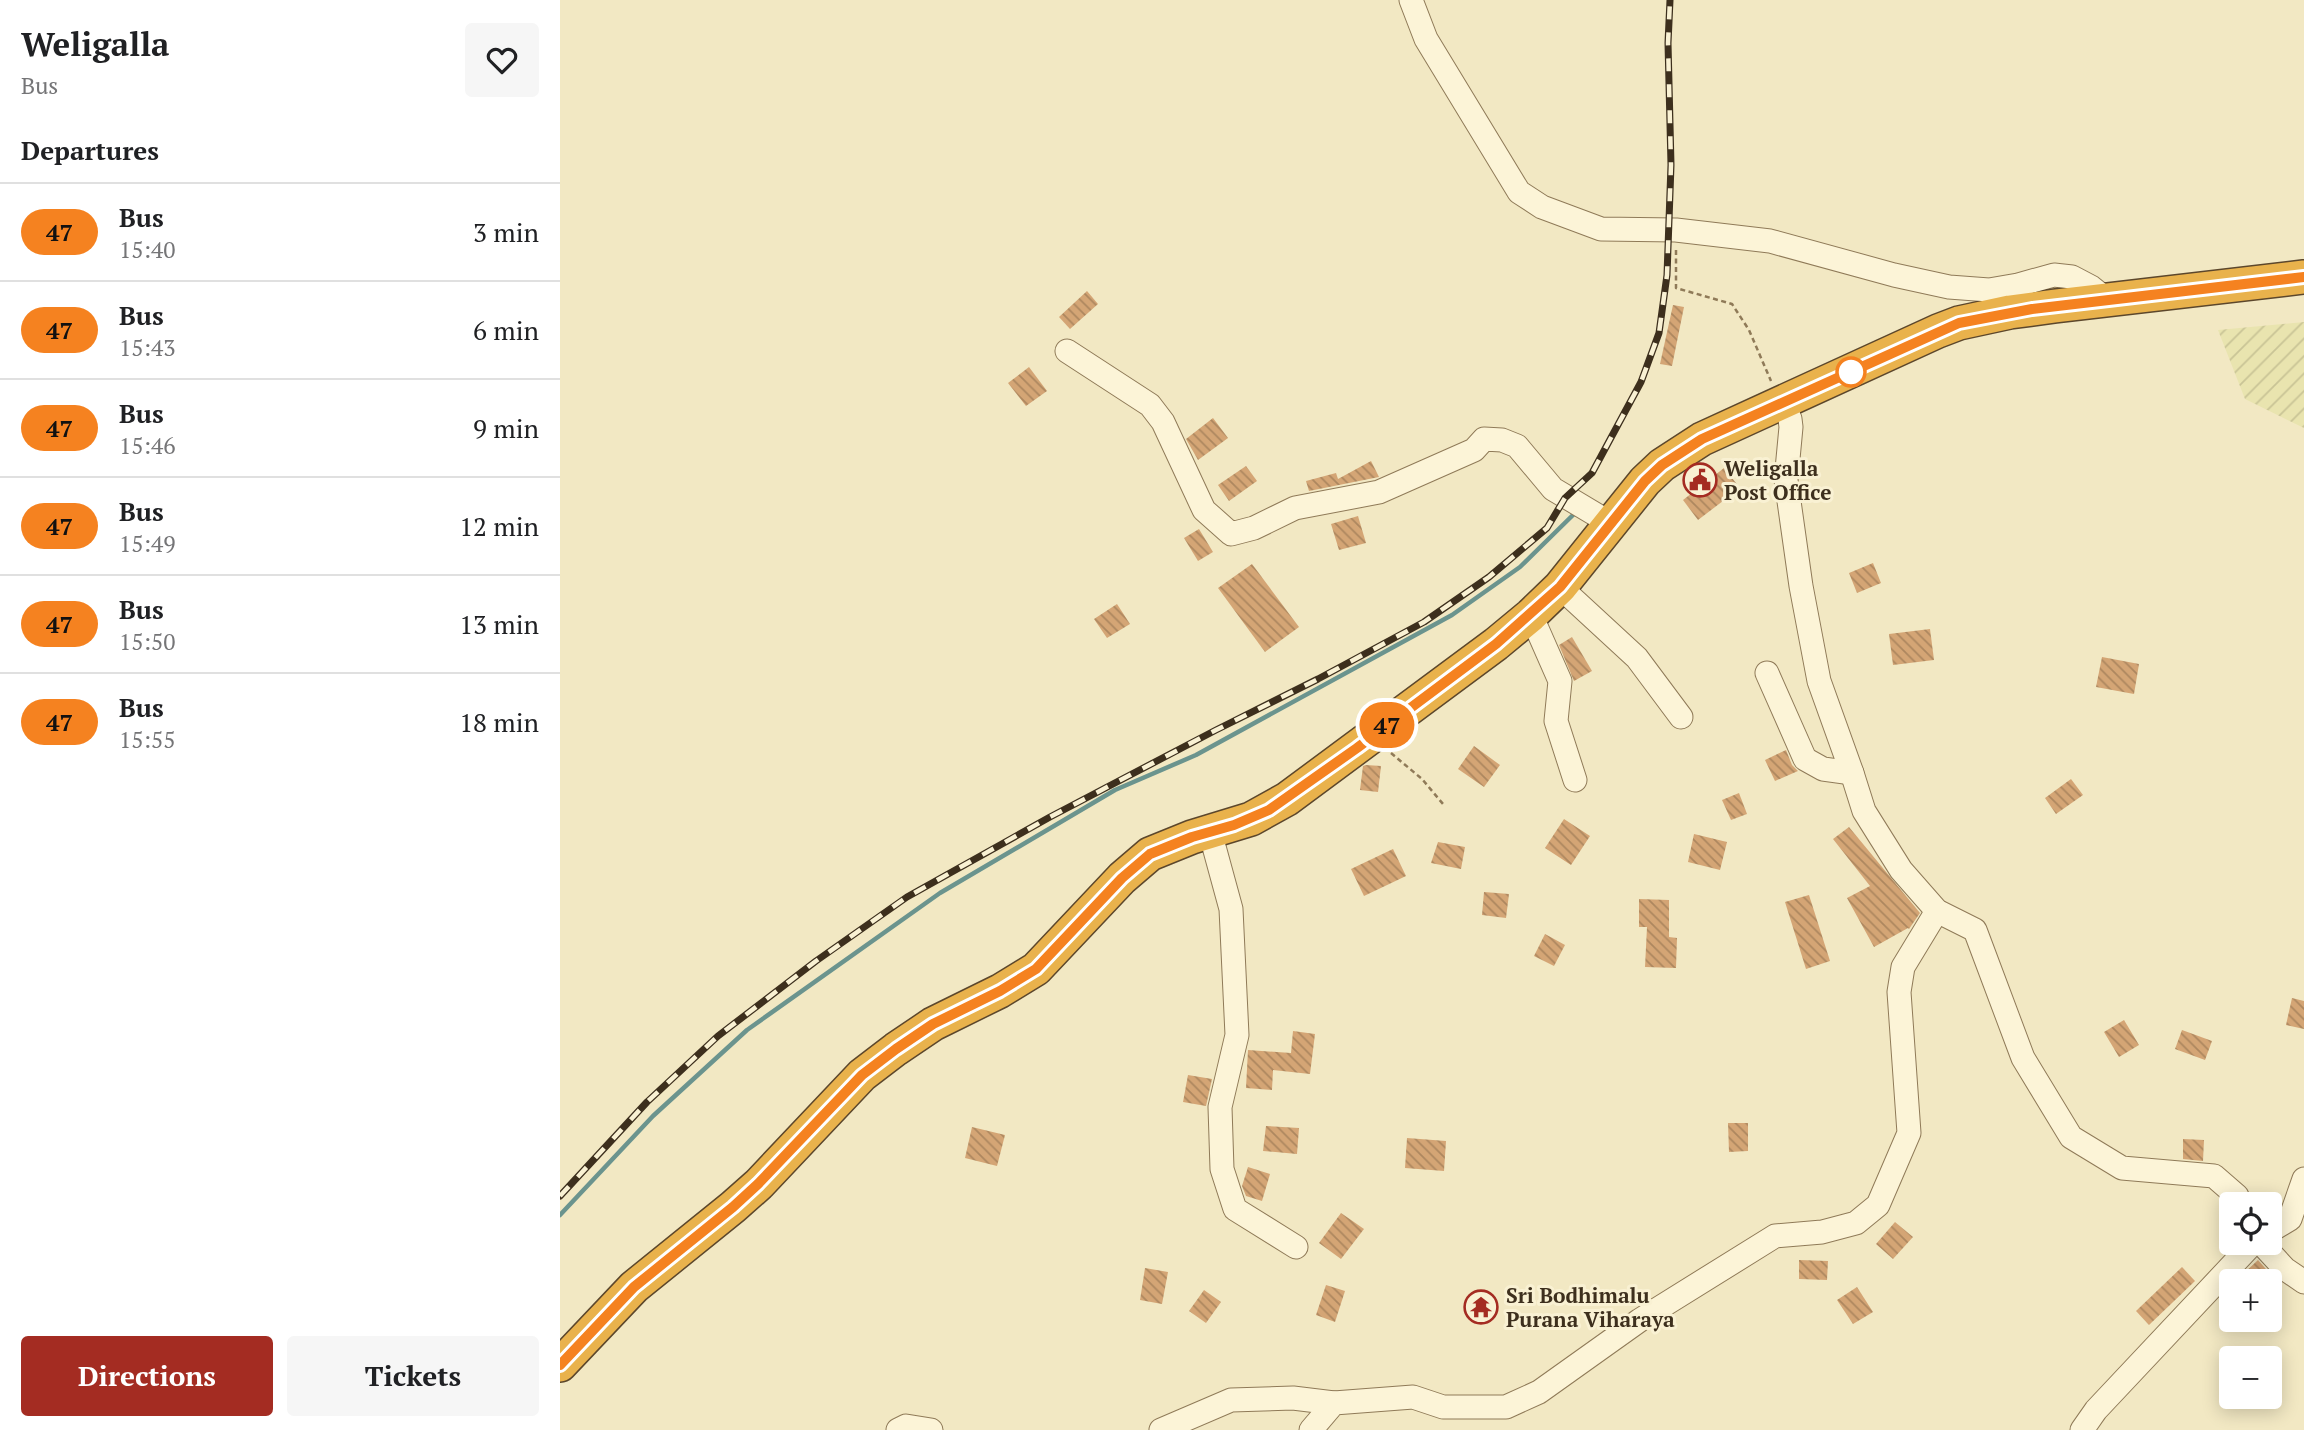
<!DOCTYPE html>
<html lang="en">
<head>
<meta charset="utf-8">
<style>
	body { margin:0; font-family:"PT Serif",serif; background:#f6f6f6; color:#202124; height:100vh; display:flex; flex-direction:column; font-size:26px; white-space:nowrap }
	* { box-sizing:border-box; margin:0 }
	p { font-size:23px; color:#757577 }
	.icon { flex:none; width:38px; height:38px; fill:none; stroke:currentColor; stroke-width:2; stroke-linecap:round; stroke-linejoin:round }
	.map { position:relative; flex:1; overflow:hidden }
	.details { display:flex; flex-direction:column; background:#fff; width:560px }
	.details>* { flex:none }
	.badge { padding:0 14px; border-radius:23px; font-size:24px; line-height:46px }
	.fabs { position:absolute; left:1659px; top:1192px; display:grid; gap:14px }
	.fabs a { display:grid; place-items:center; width:63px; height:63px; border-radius:7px; background:#fff; box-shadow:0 4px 18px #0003; font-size:35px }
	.map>.badge { position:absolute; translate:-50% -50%; box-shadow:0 0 0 4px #fff }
	h2 { padding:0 21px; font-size:26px; line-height:63px }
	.round { display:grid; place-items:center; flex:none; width:74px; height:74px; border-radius:7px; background:#f6f6f6 }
	.summary { display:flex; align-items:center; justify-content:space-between; height:119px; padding:0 21px }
	h1 { font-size:33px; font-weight:800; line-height:52px }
	.cta { display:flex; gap:14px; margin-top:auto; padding:14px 21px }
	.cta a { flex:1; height:80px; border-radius:7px; background:#a42c22; color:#fff; font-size:28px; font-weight:800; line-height:80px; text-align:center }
	.cta a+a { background:#f6f6f6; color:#202124 }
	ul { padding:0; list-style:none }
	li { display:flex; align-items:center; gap:21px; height:98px; padding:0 21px; border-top:2px solid #e0e0e0 }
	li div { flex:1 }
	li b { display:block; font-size:26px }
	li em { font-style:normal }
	li .badge { min-width:77px; font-weight:700; text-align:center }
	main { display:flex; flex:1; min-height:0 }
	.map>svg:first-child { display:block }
	.farmland { fill:url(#farmland-furrows) }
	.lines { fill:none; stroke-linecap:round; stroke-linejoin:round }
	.stream { stroke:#6b948e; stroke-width:4.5 }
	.building { fill:url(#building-back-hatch) }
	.minor-casing { stroke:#8f7a58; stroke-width:25 }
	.highway-casing { stroke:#5c472c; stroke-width:36 }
	.path { stroke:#8f7a58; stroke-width:2.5; stroke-dasharray:5 3.5; stroke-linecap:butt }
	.minor { stroke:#fcf4d7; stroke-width:23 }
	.highway { stroke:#e9b24c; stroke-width:33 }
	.rail-casing { stroke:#3d2f1d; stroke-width:7 }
	.rail { stroke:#f9f1d3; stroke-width:4.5; stroke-dasharray:13; stroke-linecap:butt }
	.line-casing { stroke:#fff; stroke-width:16 }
	.line { stroke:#f58220; stroke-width:10 }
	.stop-dot { fill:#fff; stroke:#f58220; stroke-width:3.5 }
	.labels { text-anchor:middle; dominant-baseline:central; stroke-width:6; stroke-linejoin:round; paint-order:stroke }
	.poi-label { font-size:21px; font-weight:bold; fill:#3d2f1d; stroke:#f9f1d3; text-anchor:start }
</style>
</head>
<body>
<main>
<section class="details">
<div class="summary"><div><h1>Weligalla</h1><p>Bus</p></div><a class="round"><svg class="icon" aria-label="heart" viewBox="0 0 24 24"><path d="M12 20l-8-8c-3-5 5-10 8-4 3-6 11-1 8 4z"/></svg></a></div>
<h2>Departures</h2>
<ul>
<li><span class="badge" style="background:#f58220;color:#111">47</span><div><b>Bus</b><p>15:40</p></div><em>3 min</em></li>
<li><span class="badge" style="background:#f58220;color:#111">47</span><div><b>Bus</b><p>15:43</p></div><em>6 min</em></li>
<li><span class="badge" style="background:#f58220;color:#111">47</span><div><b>Bus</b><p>15:46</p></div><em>9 min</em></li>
<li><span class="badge" style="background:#f58220;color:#111">47</span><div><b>Bus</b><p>15:49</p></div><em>12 min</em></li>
<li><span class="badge" style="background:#f58220;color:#111">47</span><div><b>Bus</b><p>15:50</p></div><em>13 min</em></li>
<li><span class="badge" style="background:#f58220;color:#111">47</span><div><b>Bus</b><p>15:55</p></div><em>18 min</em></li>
</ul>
<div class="cta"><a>Directions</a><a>Tickets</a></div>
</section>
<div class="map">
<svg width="1744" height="1430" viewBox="0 0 1744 1430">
	<defs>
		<pattern id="farmland-furrows" width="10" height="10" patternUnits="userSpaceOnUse" patternTransform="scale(1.75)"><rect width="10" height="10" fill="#e9e4af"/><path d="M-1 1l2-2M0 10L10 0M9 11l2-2" fill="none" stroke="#c9c496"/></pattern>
		<pattern id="building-back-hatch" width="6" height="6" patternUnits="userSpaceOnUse" patternTransform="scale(1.75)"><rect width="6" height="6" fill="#d4a575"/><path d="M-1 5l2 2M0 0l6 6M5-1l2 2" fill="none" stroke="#ad875f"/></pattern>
	</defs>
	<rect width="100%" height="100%" fill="#f2e8c3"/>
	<path class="farmland" d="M1744,322V428L1685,399L1658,330Z"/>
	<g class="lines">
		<path class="stream" d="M0,1215L93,1116L187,1030L380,893L555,790L636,755L892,615L960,567L1015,513"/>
	</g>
	<g class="building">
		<path d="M527,291L538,304L510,329L499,317Z"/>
		<path d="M1113,305L1124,307L1112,366L1100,364Z"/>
		<path d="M469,367L487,391L466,406L448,383Z"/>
		<path d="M653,418L668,438L638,460L626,439Z"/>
		<path d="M811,461L819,477L749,491L746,481L776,473L778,479Z"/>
		<path d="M686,466L697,481L669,501L658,485Z"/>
		<path d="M1164,468L1180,488L1138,520L1123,500Z"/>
		<path d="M798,516L806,543L779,550L771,524Z"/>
		<path d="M639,529L653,552L638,561L624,538Z"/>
		<path d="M1313,563L1321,583L1297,593L1289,573Z"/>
		<path d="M692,564L739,627L705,652L658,588Z"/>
		<path d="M557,604L570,624L547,638L534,619Z"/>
		<path d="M1370,629L1374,660L1333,665L1329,634Z"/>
		<path d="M1012,637L1032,671L1014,681L999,645Z"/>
		<path d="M1542,657L1579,664L1574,694L1536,687Z"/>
		<path d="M914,746L940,765L924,787L898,769Z"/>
		<path d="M1226,750L1232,765L1238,771L1215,781L1205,760Z"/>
		<path d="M806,765L821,766L818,792L800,790L803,766Z"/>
		<path d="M1511,779L1523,795L1496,814L1485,798Z"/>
		<path d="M1179,793L1187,814L1171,820L1162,800Z"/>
		<path d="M1004,819L1030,836L1011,865L985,848Z"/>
		<path d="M1289,827L1360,913L1349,929L1348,928L1314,947L1287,898L1310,886L1273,839Z"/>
		<path d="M1134,834L1167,842L1160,870L1128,862Z"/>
		<path d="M878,842L905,847L901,869L871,863Z"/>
		<path d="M833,849L846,876L804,896L791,869Z"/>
		<path d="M924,892L949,894L946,918L922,915Z"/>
		<path d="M1249,895L1270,961L1246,969L1225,902Z"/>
		<path d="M1079,899L1109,900V937L1117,938L1116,968L1085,967L1087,927H1079Z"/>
		<path d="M985,934L1005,945L994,966L974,956Z"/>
		<path d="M1732,998L1744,1001V1029L1726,1025Z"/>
		<path d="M1564,1020L1579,1045L1559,1057L1544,1032Z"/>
		<path d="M1622,1030L1652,1041L1645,1060L1615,1049Z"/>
		<path d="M733,1031L755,1034L750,1074L713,1070L712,1090L686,1088L688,1050L731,1053Z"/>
		<path d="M628,1075L652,1079L646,1106L623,1102Z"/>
		<path d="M1168,1123H1188V1151L1169,1152Z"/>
		<path d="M706,1126L739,1128L737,1154L703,1151Z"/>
		<path d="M412,1127L445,1135L437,1166L405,1158Z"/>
		<path d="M847,1138L886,1141L884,1171L845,1168Z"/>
		<path d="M1623,1139L1644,1140L1643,1161L1623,1159Z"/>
		<path d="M688,1167L710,1174L702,1201L686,1196L682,1186Z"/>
		<path d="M781,1213L804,1229L781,1259L759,1243Z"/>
		<path d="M1335,1222L1353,1237L1333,1259L1316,1244Z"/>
		<path d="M1239,1260L1268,1261L1267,1280L1239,1279Z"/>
		<path d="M1698,1260L1713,1277L1708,1281H1686L1682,1275Z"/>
		<path d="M1622,1267L1635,1281L1589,1325L1576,1311Z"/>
		<path d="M585,1268L608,1272L602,1304L580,1300Z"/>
		<path d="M766,1285L785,1291L775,1322L756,1315Z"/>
		<path d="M1297,1287L1313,1312L1293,1324L1277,1300Z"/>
		<path d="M644,1290L661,1302L646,1323L629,1311Z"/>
	</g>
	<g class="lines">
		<defs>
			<g id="minor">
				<path d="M851,0L866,39L959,192L982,207L1041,229L1116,230L1210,241L1334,275L1389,287L1429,290L1458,285L1494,275L1512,277L1531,287L1546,299"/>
				<path d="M507,351L590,405L603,422L644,510L671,534L694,528L735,508L819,492L914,450L924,439L942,440L957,446L993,489L1050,523"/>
				<path d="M1223,402L1230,419L1231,427L1226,480L1241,586L1259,681L1292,773L1304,811L1341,870L1377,911L1415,930L1463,1058L1511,1137L1562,1168L1654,1176L1677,1196L1680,1204"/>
				<path d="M1000,587L1077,658L1121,717"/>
				<path d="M971,615L1000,681L996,721L1015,780"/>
				<path d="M1207,673L1245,759L1263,769L1292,773"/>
				<path d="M650,832L671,909L677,1035L660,1107L662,1169L675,1209L736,1247"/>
				<path d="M1710,1231L1730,1219L1744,1179"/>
				<path d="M1700,1242L1725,1269L1744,1282"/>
				<path d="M338,1430L346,1426L371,1430"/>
				<path d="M601,1430L671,1400L733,1398L774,1403"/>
				<path d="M751,1430L774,1403L853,1397L883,1407H946L979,1392L1080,1320L1215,1236L1262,1232L1296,1223L1318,1205L1349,1133L1339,992L1343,967L1377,911"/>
				<path d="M1522,1430L1536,1410L1694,1242"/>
			</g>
			<path id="highway" d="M0,1365L74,1287L173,1207L199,1184L302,1075L336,1049L373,1024L440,991L476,969L562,878L590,854L632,837L691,819L727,799L936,644L971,615L1000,587L1085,481L1102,465L1142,439L1378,331L1399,323L1450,312L1495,306L1744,277"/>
		</defs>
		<use href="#minor" class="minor-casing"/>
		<use href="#highway" class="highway-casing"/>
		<g class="path">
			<path d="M1116,250V288L1172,304L1189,330L1211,381"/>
			<path d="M831,753L862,779L883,804"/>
		</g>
		<use href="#minor" class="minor"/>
		<use href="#highway" class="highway"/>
		<defs>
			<path id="rail" d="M0,1196L87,1102L158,1036L256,961L347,897L490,817L656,730L758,679L864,622L929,577L987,528L1005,498L1032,473L1081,382L1099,333L1107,275L1111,165L1108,43L1110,0"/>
		</defs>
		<use href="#rail" class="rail-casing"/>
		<use href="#rail" class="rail"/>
	</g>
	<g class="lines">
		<defs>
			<path id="line" d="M0,1365L74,1287L173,1207L198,1184L302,1075L336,1049L373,1024L440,991L476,969L562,878L590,854L632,837L674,825L709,810L797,748L936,644L1000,587L1085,481L1102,465L1142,439L1399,323L1472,309L1744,277"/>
		</defs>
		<use href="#line" class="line-casing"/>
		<use href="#line" class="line"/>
	</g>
	<defs>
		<symbol id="civic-ring" viewBox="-11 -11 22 22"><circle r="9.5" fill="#f9f1d3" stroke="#a42c22" stroke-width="1.5"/><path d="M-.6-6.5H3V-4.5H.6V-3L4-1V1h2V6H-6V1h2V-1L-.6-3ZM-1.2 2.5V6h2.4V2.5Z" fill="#a42c22"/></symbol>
		<symbol id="temple-ring" viewBox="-11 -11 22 22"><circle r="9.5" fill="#f9f1d3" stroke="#a42c22" stroke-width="1.5"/><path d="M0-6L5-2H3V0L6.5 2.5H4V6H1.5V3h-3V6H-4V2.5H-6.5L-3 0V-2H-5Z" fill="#a42c22"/></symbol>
	</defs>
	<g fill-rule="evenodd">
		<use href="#civic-ring" x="1121" y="461" width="38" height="38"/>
		<use href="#temple-ring" x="902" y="1288" width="38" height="38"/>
	</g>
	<circle class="stop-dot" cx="1291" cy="372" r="14"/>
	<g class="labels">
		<g class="poi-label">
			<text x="1164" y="468">Weligalla<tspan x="1164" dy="24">Post Office</tspan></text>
			<text x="946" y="1295">Sri Bodhimalu<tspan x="946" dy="24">Purana Viharaya</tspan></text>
		</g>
	</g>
</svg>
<div class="fabs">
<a><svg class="icon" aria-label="locate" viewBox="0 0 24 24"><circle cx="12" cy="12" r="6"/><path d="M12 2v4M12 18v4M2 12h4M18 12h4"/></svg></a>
<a>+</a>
<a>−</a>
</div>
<b class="badge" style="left:827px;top:725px;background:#f58220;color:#111">47</b>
</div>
</main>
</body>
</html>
